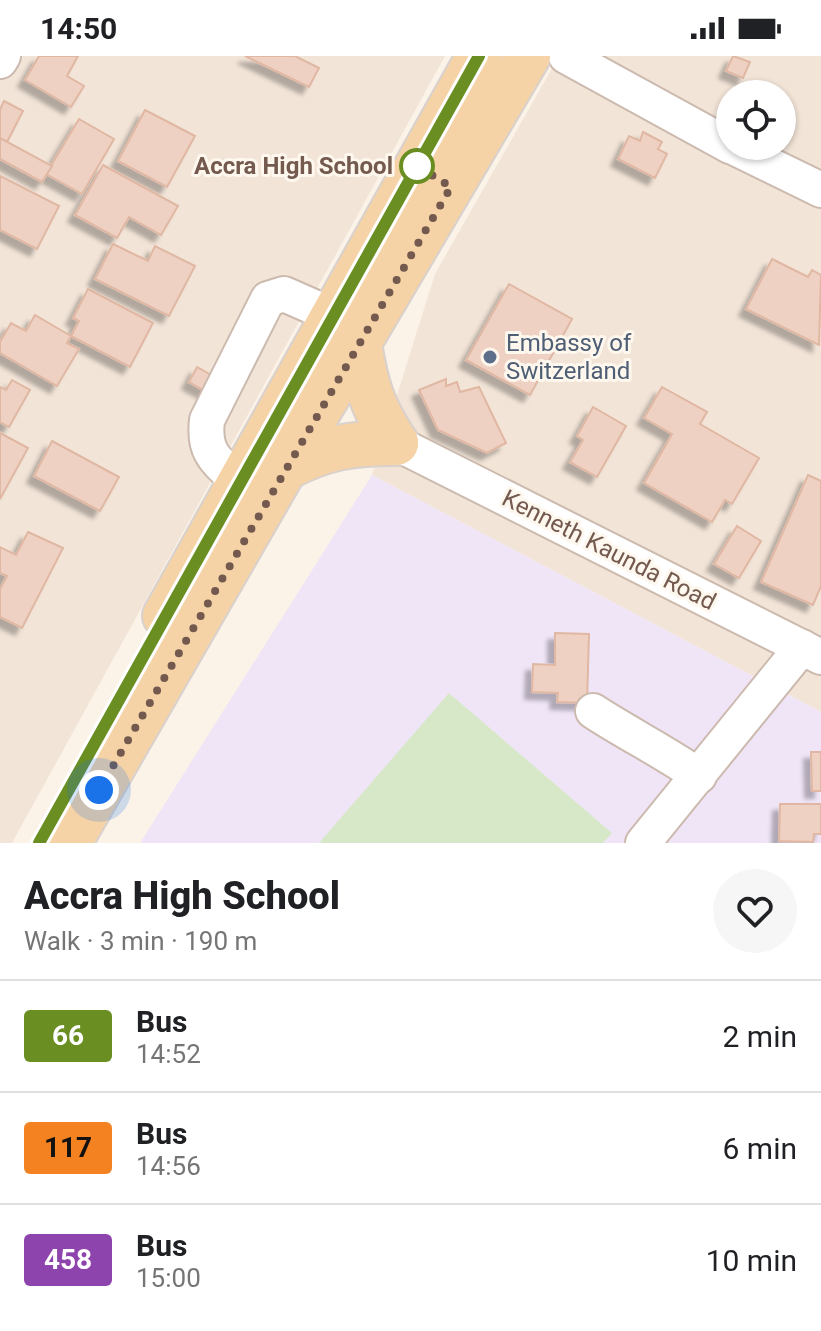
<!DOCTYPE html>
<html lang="en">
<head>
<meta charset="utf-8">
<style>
	body { margin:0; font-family:Roboto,sans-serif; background:#f6f6f6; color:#202124; height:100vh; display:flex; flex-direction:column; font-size:30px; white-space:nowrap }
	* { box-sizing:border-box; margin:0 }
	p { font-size:26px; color:#757577 }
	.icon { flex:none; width:44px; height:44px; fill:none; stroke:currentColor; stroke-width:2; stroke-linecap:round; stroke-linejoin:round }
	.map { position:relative; height:787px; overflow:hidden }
	.drawer { display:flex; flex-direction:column; background:#fff; flex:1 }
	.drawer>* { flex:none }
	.badge { padding:0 16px; border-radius:6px; font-size:28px; line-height:52px }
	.buttons { position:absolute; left:716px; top:24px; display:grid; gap:16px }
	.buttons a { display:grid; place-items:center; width:80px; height:80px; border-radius:50%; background:#fff; box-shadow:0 2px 6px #0004; font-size:40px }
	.you { position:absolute; width:40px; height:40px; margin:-20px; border:6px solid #fff; border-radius:50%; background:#1a73e8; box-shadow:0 0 0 12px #1a73e833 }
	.map>.badge { position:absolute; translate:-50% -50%; box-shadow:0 0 0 4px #fff }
	.round { display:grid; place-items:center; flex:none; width:84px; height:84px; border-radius:42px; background:#f6f6f6 }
	.overview { display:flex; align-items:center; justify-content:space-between; height:136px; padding:0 24px }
	h1 { font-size:38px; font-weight:800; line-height:60px }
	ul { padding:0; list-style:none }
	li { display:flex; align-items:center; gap:24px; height:112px; padding:0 24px; border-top:2px solid #e0e0e0 }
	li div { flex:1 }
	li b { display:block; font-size:30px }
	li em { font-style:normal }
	li .badge { min-width:88px; font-weight:700; text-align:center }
	.status { display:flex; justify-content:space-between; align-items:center; height:56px; padding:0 40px; background:#fff; direction:ltr }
	.status svg { height:22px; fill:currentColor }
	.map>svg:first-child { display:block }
	.residential { fill:#f2e4d7; fill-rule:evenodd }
	.education { fill:#f0e5f7 }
	.green { fill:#d6e8c7 }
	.building { fill:#eed1c2; stroke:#e0b7a3; stroke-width:2; filter:url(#shadow) }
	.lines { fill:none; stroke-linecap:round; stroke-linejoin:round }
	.minor-casing { stroke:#ccbaaf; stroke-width:38 }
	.major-casing { stroke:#d8d1cd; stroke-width:48 }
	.minor { stroke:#fff; stroke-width:34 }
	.major { stroke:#f5d3a6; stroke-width:44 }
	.line-casing { stroke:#fff; stroke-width:18 }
	.line { stroke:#6b8e23; stroke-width:12 }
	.walk { stroke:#73594e; stroke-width:8; stroke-dasharray:0 14.4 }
	.stop-dot { fill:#fff; stroke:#6b8e23; stroke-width:4 }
	.service-dot { fill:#5c6f8a; stroke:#fef7ee; stroke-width:3 }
	.labels { text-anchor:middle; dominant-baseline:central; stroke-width:6; stroke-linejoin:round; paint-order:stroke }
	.stop-label { font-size:24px; font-weight:bold; fill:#73594e; stroke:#fef7ee; text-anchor:end }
	.service-label { font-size:24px; fill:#4e5e75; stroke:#fef7ee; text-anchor:start }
	.street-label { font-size:24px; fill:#73594e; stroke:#fef7ee }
</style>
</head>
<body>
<div class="status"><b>14:50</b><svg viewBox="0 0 49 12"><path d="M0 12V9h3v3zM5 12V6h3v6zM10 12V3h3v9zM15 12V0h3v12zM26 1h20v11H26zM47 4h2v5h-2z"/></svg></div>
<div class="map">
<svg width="821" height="787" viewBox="0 0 821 787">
	<defs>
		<filter id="shadow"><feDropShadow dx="-7" dy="7" stdDeviation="2" flood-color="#0004"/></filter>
	</defs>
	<rect width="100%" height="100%" fill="#fbf3e8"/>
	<g class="residential">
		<path d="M0,0H445L12,787H0Z"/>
		<path d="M559,0H821V656L372,419L435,218ZM730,38H782V90H730Z"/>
	</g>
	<path class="education" d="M372,419L821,656V787H140Z"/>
	<path class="green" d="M449,637L612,777L603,787H319Z"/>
	<g class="building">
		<path d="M39,0H78L67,20L84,30L71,51L25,24Z"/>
		<path d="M245,0H295L319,12L309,31Z"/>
		<path d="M733,0L750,6L743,22L726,15Z"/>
		<path d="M4,45L23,55L7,86L0,82V54Z"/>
		<path d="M145,54L195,80L167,131L118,105Z"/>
		<path d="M79,63L114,83L82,138L46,118Z"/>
		<path d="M643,76L662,86L658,93L667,98L655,122L618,103L629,80L640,85Z"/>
		<path d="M0,82L52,110L42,126L0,103Z"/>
		<path d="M103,109L178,150L161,179L129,161L117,182L75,159Z"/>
		<path d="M0,120L59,150L37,193L0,174Z"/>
		<path d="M113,188L148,205L155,190L195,210L169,260L95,223Z"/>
		<path d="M772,203L808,221L812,214L821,219L819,289L746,253Z"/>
		<path d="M509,228L572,263L530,339L466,304Z"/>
		<path d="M88,233L153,267L130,311L71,280L79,265L73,262Z"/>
		<path d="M35,259L71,280L67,287L79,293L57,330L0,297V286L11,267L26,275Z"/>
		<path d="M197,311L220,324L212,339L189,326Z"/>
		<path d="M446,323V330L457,326L460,336L479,331L506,387L487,397L438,374L419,334Z"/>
		<path d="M12,324L30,334L9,371L0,366V331L6,334Z"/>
		<path d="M662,331L707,356L700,368L759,402L732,448L725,444L712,466L644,427L672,378L644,362Z"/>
		<path d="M593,351L626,370L597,421L570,406L583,384L577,380Z"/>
		<path d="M0,377L28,392L0,443Z"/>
		<path d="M52,385L119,421L100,455L34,420Z"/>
		<path d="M808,419L821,425V530L813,549L761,526Z"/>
		<path d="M737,470L761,485L739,522L714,508Z"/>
		<path d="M28,476L63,492L22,572L0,561V533L7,520L0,517V491L16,499Z"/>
		<path d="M555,577L589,578L587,647L557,646L558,637L532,636L533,608L555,609Z"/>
		<path d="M811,696H821V735H812Z"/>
		<path d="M780,748H821V778H814L813,786L779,785Z"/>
	</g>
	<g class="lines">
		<defs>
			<g id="minor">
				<path d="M566,0L730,90"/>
				<path d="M0,5L3,0"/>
				<path d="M731,90L821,134"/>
				<path d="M396,387L821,601"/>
				<path d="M239,426C217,405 203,398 207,364L268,243L284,238L334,260"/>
				<path d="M593,655C628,678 665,696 699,720"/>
				<path d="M643,787L802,591"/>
			</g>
			<g id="major">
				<path d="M359,288C366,330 372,351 396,387"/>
				<path d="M285,412C325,391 352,387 396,387"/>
				<path d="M165,560L479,0"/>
				<path d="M69,787L285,412L528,0"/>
			</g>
		</defs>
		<use href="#minor" class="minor-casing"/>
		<use href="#major" class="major-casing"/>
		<use href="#minor" class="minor"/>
		<use href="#major" class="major"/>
	</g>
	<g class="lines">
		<defs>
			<path id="line" d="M39,787L479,0"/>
		</defs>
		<use href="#line" class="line-casing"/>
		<use href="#line" class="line"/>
		<path class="walk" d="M99,734L451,131L417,110"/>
	</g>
	<circle class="stop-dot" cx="417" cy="110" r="16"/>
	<circle class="service-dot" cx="490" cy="301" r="8"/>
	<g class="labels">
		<g class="stop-label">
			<text x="393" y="110">Accra High School</text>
		</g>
		<g class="service-label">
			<text x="506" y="287">Embassy of<tspan x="506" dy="28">Switzerland</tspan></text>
		</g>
		<g class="street-label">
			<text transform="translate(609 494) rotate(27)">Kenneth Kaunda Road</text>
		</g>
	</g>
</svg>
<div class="buttons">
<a><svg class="icon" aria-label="locate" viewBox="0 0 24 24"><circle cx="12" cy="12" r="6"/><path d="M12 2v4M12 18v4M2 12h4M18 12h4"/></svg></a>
</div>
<div class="you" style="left:99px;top:734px"></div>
</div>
<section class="drawer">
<div class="overview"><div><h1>Accra High School</h1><p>Walk · 3 min · 190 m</p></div><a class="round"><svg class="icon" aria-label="heart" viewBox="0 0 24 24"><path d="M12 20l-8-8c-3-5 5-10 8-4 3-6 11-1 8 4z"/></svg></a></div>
<ul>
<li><span class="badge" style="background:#6b8e23;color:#fff">66</span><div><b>Bus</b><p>14:52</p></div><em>2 min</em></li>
<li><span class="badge" style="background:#f58220;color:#111">117</span><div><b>Bus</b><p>14:56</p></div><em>6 min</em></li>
<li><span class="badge" style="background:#8e44ad;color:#fff">458</span><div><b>Bus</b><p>15:00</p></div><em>10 min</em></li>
</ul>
</section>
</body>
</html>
